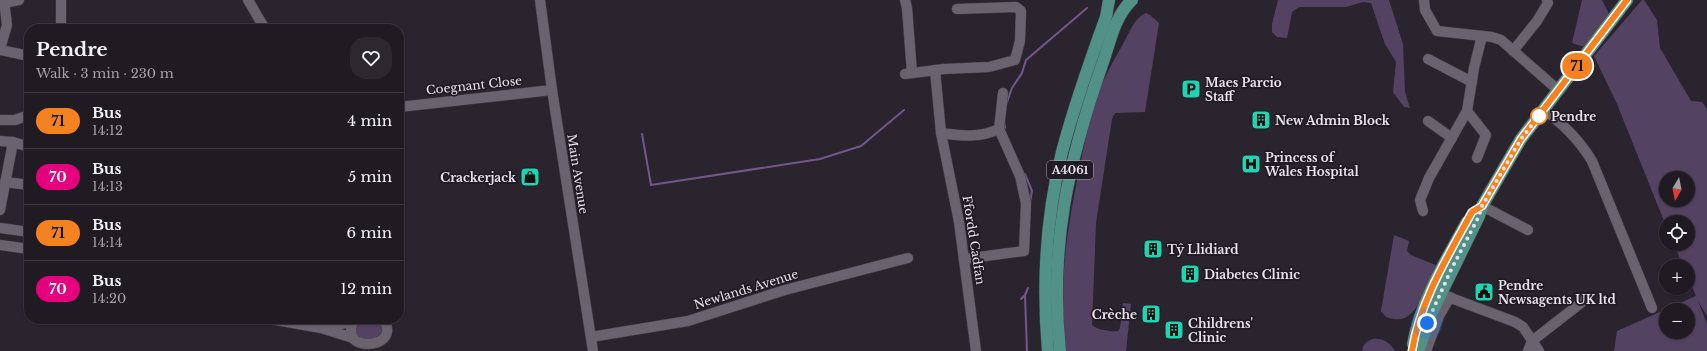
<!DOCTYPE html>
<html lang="en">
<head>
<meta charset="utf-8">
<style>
	body { margin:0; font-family:"Libre Baskerville",serif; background:#2d2830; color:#f1f3f6; height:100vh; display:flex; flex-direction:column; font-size:15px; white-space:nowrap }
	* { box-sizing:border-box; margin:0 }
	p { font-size:13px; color:#a2a1a6 }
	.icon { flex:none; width:22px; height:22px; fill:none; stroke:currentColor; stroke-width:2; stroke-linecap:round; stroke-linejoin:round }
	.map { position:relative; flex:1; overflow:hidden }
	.drawer { position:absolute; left:24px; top:24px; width:380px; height:300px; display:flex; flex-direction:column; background:#201b23; border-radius:16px; box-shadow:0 1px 3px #0004,0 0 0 1px #3d3941 }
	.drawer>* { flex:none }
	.badge { padding:0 8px; border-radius:13px; font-size:14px; line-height:26px }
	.needle { width:26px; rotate:190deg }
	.buttons { position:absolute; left:1659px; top:171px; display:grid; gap:8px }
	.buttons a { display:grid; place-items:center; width:36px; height:36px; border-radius:50%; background:#201b23; box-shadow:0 1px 3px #0004,0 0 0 1px #3d3941; font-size:20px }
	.you { position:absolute; width:20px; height:20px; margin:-10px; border:3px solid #fff; border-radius:50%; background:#1a73e8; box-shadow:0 0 0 6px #1a73e833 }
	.map>.badge { position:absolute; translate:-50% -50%; box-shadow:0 0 0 2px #fff }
	.round { display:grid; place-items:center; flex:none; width:42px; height:42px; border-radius:16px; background:#2d2830 }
	.overview { display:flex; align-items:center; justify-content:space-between; height:68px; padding:0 12px }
	h1 { font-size:19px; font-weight:700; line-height:30px }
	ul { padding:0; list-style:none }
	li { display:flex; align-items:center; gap:12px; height:56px; padding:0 12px; border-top:1px solid #3d3941 }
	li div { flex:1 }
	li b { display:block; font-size:15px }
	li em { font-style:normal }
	li .badge { min-width:44px; font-weight:700; text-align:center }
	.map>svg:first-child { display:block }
	.green { fill:#544263; fill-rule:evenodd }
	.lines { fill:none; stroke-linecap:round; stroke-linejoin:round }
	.stream { stroke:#74568d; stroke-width:2 }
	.minor-casing { stroke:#46414a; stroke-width:11 }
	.major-casing { stroke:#46414a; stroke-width:13 }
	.minor { stroke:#69626f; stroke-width:10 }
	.major { stroke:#519187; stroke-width:12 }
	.line-casing { stroke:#fff; stroke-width:9 }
	.line { stroke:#f58220; stroke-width:6 }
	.walk { stroke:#e7e3eb; stroke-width:4; stroke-dasharray:0 7.2 }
	.stop-dot { fill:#fff; stroke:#f58220; stroke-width:2 }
	.labels { text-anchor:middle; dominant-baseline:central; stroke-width:3.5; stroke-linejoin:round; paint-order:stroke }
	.shield { fill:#211b26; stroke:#aca7b0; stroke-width:1 }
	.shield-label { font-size:11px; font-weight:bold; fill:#e7e3eb }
	.poi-label { font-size:12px; font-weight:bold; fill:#e7e3eb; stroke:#211b26; text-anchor:start }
	.street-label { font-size:12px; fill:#e7e3eb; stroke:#211b26 }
	.stop-label { font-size:12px; font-weight:bold; fill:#e7e3eb; stroke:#211b26; text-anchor:start }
</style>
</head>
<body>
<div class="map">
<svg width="1707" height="351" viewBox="0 0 1707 351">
	<rect width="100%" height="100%" fill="#2a242f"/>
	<g class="green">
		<path d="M1278,0H1389L1403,44L1405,92L1410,108L1404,107L1393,92L1396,62L1385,44L1371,3L1363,2L1346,7H1299L1292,12L1287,38L1277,37L1272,32V24Z"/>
		<path d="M1582,0H1602L1612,20L1590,49L1572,43Z"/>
		<path d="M1642,0H1644L1657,20L1660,48L1691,101L1702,102L1707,109V316L1698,301L1707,324V351H1614L1617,331L1696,296L1688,277V266H1683L1674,244H1688V222H1666V226L1617,104L1594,56ZM1666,178H1688V200H1666ZM1666,310H1688V332H1666Z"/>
		<path d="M1146,13L1150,15L1159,23L1145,112L1115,113L1112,119L1096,223L1092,325C1097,330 1111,332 1118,331L1120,328L1123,303L1131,304L1126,351H1066C1058,292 1066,233 1078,176C1083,152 1087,127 1094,104C1101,84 1112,63 1123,44C1129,33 1134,18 1146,13Z"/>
		<path d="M1394,235L1409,241L1407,251L1411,255L1438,266C1422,285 1420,330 1386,317L1381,311Z"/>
		<path d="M362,319C376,319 378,317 383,331L377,343L356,337L355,327Z"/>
		<path d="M1373,339C1383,338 1390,343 1395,351H1362C1363,344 1367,341 1373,339Z"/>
	</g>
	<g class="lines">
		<g class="stream">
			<path d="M1006,105L1012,88L1022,73L1026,60L1087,8"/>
			<path d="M1004,121L1005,128"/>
			<path d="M642,134L651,185L820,159L861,146L904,110"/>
			<path d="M1025,174L1032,191L1030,202"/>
			<path d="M1025,295L1027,351"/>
			<path d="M1021,299L1025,295L1028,288"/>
		</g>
		<defs>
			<g id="minor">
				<path d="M61,0V29"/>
				<path d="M248,0L265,29"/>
				<path d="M540,0L552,90L593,351"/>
				<path d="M905,0L907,8L912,73"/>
				<path d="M1424,0L1425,10L1437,31L1492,37L1501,40L1558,90"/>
				<path d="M4,3L19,0"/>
				<path d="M0,49L7,25L4,0"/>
				<path d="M0,50L29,56"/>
				<path d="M1513,51L1537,21L1548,3L1547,0"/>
				<path d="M1428,59L1472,82"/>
				<path d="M935,70L941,133C961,136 980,138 999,129L1003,93"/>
				<path d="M905,74L944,69L989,67L1015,60L1020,41L1021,11L1016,7L957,9"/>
				<path d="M399,107L552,90"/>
				<path d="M1544,109C1564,126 1578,138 1592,161L1652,308"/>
				<path d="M1467,111L1486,135L1477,158"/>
				<path d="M0,120H15L29,115"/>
				<path d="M1428,121L1452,138"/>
				<path d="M941,133L959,222L976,351"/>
				<path d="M0,141L13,142L29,147"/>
				<path d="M5,182L29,185"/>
				<path d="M1482,206L1528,230"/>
				<path d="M0,210L13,142"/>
				<path d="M1423,211L1420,200L1429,178L1467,111L1474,68L1482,36"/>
				<path d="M0,228L29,232"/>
				<path d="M0,245L29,249"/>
				<path d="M964,259L1024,251L1026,203L1020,176L999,129"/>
				<path d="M1435,292L1515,322L1523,327L1539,351"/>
				<path d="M270,319L321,328L353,338"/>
				<path d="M355,319C351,324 350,330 352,337C361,351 400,343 383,319"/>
				<path d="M323,328L354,321"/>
				<path d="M591,337L688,321L785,290L908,258"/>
				<path d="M1426,351L1439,316L1450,297"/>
				<path d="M1528,351L1532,341L1586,299"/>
			</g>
			<g id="major">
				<path d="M1413,344C1421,301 1446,260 1467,222"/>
				<path d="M1048,351C1042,284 1046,217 1062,152C1074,106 1090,61 1106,17L1109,0"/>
				<path d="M1060,351C1049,247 1068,162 1102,65C1110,43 1114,17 1132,0"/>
				<path d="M1418,351L1431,314L1479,216L1482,206L1521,139L1627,0"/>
			</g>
		</defs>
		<use href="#minor" class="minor-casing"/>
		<use href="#major" class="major-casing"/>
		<use href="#minor" class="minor"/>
		<use href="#major" class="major"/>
	</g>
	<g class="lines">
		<defs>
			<path id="line" d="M1412,351C1420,301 1448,256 1472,212L1482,206L1521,139L1627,0"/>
		</defs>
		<use href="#line" class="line-casing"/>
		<use href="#line" class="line"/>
		<path class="walk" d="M1427,323L1451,270L1479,216L1482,206L1521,139L1539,116"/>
	</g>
	<defs>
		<symbol id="parking-square" viewBox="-11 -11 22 22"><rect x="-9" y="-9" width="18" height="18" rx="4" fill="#1dd5b1" stroke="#211b26"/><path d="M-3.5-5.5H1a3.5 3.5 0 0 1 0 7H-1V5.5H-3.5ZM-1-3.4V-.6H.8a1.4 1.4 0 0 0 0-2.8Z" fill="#111"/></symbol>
		<symbol id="building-square" viewBox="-11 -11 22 22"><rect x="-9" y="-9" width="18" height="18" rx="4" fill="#1dd5b1" stroke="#211b26"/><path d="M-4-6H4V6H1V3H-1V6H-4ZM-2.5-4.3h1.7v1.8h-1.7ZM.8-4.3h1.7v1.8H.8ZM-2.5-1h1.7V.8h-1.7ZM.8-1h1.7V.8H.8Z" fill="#111"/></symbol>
		<symbol id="hospital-square" viewBox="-11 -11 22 22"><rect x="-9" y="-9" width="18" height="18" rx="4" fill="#1dd5b1" stroke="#211b26"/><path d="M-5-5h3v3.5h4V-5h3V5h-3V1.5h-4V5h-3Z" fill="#111"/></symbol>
		<symbol id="shop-square" viewBox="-11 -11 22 22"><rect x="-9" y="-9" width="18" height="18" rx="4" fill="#1dd5b1" stroke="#211b26"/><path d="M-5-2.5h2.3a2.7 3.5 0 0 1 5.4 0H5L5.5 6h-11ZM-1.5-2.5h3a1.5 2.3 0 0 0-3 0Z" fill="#111"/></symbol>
		<symbol id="civic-square" viewBox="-11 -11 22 22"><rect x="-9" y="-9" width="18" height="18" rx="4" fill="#1dd5b1" stroke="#211b26"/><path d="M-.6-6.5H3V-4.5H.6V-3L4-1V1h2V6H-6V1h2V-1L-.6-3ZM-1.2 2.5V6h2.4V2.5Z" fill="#111"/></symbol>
	</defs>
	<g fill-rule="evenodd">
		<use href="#parking-square" x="1180" y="78" width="22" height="22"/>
		<use href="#building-square" x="1250" y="109" width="22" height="22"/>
		<use href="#hospital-square" x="1240" y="153" width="22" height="22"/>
		<use href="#shop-square" x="519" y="166" width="22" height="22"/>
		<use href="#building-square" x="1142" y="238" width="22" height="22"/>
		<use href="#building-square" x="1179" y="263" width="22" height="22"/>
		<use href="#civic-square" x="1473" y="281" width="22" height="22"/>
		<use href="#building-square" x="1140" y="303" width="22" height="22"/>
		<use href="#building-square" x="1163" y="319" width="22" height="22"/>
	</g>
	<circle class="stop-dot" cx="1539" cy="116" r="8"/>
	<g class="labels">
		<rect class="shield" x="1047" y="161" width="46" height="18" rx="3"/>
		<g class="shield-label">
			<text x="1070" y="170">A4061</text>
		</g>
		<g class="poi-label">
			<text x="1205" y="82">Maes Parcio<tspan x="1205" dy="14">Staff</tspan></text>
			<text x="1275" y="120">New Admin Block</text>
			<text x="1265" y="157">Princess of<tspan x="1265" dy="14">Wales Hospital</tspan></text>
			<text x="516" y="177" text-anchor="end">Crackerjack</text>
			<text x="1167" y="249">Tŷ Llidiard</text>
			<text x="1204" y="274">Diabetes Clinic</text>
			<text x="1498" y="285">Pendre<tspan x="1498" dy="14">Newsagents UK ltd</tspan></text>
			<text x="1137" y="314" text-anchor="end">Crèche</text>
			<text x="1188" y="323">Childrens'<tspan x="1188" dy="14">Clinic</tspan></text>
		</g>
		<g class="street-label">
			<text transform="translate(474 85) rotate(-6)">Coegnant Close</text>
			<text transform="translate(578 174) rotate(81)">Main Avenue</text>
			<text transform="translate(974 240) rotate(81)">Ffordd Cadfan</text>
			<text transform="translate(746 289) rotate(-17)">Newlands Avenue</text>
		</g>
		<g class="stop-label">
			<text x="1551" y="116">Pendre</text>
		</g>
	</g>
</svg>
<div class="buttons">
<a><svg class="needle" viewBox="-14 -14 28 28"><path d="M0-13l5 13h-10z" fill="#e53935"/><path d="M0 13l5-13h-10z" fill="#a2a1a6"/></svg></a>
<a><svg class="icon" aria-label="locate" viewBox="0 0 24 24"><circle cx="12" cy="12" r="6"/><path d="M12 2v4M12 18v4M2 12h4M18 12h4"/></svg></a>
<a>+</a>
<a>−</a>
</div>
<div class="you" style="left:1427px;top:323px"></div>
<b class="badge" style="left:1577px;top:66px;background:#f58220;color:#111">71</b>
<section class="drawer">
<div class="overview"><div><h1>Pendre</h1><p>Walk · 3 min · 230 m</p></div><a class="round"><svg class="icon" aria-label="heart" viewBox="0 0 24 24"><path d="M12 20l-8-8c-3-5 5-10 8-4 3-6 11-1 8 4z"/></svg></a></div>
<ul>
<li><span class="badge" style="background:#f58220;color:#111">71</span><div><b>Bus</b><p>14:12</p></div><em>4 min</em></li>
<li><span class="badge" style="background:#e6007e;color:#fff">70</span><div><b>Bus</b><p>14:13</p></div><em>5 min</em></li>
<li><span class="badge" style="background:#f58220;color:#111">71</span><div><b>Bus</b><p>14:14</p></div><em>6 min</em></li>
<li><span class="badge" style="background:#e6007e;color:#fff">70</span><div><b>Bus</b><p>14:20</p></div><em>12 min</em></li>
</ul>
</section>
</div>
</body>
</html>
